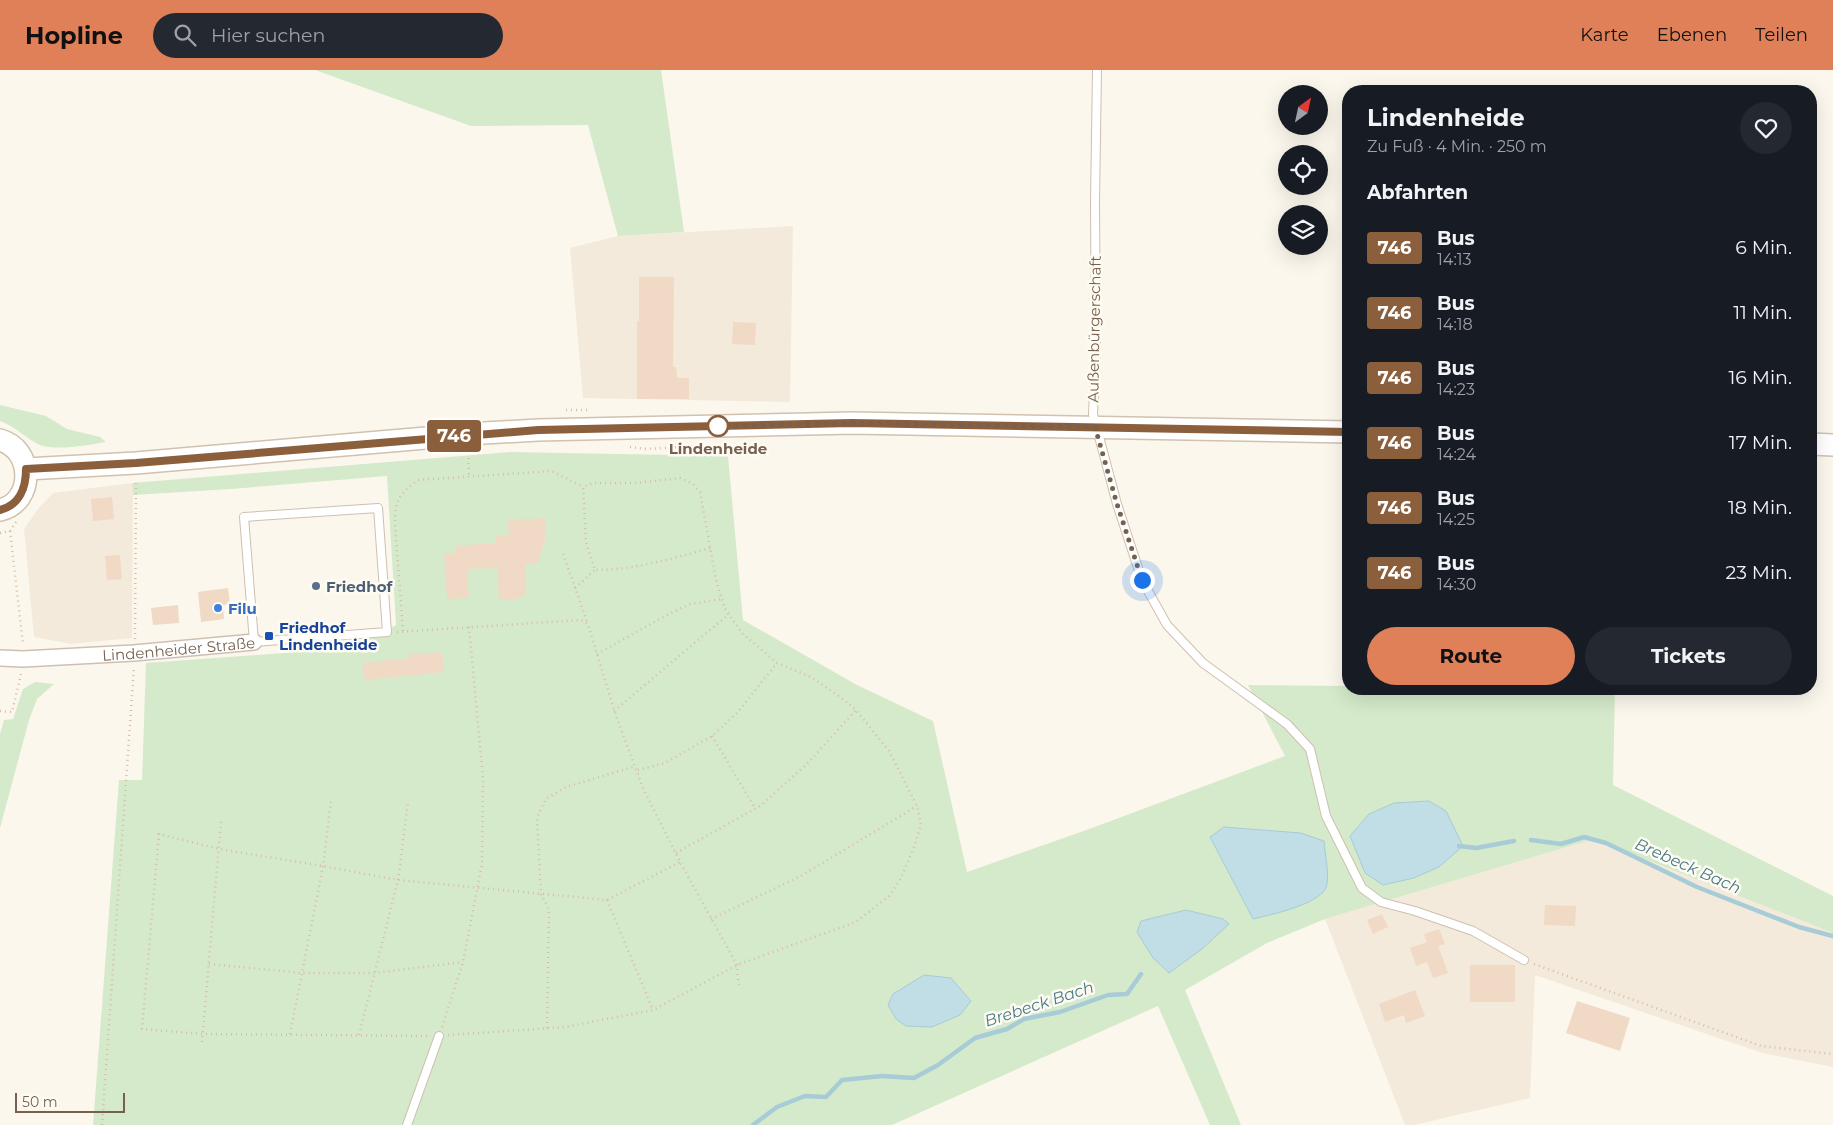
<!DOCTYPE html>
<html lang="de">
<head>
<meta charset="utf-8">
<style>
	body { margin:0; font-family:Montserrat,sans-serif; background:#242831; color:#f1f3f6; height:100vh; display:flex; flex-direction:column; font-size:19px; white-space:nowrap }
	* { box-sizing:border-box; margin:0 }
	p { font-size:16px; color:#9ea1a6 }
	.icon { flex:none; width:28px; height:28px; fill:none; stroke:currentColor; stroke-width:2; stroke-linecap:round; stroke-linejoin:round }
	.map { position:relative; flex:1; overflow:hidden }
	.panel { position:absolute; left:1342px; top:15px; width:475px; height:610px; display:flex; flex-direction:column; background:#171b24; border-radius:20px; box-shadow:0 5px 20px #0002 }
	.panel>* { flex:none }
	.badge { padding:0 10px; border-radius:4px; font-size:18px; line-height:32px }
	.needle { width:32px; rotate:33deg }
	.controls { position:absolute; left:1278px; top:15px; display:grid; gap:10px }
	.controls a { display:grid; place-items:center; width:50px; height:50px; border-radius:50%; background:#171b24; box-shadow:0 5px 20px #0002; font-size:25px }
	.scale { position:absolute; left:15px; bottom:12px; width:110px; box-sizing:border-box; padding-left:5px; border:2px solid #77604f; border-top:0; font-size:14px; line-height:18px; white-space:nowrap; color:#77604f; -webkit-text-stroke:4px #fefbf3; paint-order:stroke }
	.you { position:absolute; width:25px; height:25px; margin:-12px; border:4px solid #fff; border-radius:50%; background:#1a73e8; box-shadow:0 0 0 8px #1a73e833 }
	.map>.badge { position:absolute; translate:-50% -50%; box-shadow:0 0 0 2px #fff }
	h2 { padding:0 25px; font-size:19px; line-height:45px }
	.round { display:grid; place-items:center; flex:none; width:52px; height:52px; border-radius:26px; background:#242831 }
	.overview { display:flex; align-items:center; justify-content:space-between; height:85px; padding:0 25px }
	h1 { font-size:24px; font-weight:700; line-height:38px }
	.primary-button { display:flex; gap:10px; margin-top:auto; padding:10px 25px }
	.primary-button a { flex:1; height:58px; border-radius:30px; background:#df8058; color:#111; font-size:20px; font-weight:700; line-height:58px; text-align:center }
	.primary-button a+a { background:#242831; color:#f1f3f6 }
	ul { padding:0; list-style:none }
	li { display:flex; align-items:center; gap:15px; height:65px; padding:0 25px }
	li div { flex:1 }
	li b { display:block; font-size:19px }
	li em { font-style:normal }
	li .badge { min-width:55px; font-weight:700; text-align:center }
	header { display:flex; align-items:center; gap:30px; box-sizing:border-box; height:70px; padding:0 25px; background:#df8058; color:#111 }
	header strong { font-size:24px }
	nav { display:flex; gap:28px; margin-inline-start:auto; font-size:18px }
	.search { width:350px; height:45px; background:#242831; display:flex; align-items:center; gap:12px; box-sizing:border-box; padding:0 18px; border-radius:28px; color:#9ea1a6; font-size:19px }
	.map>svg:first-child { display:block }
	.residential { fill:#f3eadb }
	.green { fill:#d5eaca }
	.water { fill:#c1dde6; stroke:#a7ccd7 }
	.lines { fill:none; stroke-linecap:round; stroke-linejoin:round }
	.stream { stroke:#a7ccd7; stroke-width:4.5 }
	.building { fill:#f0d9c5 }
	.service-casing { stroke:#cec0b1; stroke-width:10 }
	.minor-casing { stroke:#cec0b1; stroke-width:18 }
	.secondary-casing { stroke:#d1c1af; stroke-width:24 }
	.path { stroke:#d6bda7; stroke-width:2.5; stroke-dasharray:1 4; stroke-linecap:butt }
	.service { stroke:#fff; stroke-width:8 }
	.minor { stroke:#fff; stroke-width:15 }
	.secondary { stroke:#fff; stroke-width:21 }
	.line-casing { stroke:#fff; stroke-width:11 }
	.line { stroke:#8b5e3c; stroke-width:8 }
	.walk { stroke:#77604f; stroke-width:5; stroke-dasharray:0 9 }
	.stop-dot { fill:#fff; stroke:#8b5e3c; stroke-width:2.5 }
	.service-dot { fill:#5c6f8a; stroke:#fefbf3; stroke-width:2 }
	.shop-dot { fill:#3f7fe0; stroke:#fefbf3; stroke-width:2 }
	.transit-dot { fill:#1a4fb4; stroke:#fefbf3; stroke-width:2 }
	.labels { text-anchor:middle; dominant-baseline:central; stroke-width:5; stroke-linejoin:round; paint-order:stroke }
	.street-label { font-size:15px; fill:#77604f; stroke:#fefbf3 }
	.stop-label { font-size:15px; font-weight:bold; fill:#77604f; stroke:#fefbf3 }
	.service-label { font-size:15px; font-weight:bold; fill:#4e5e75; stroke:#fefbf3; text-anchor:start }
	.shop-label { font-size:15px; font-weight:bold; fill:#366cbe; stroke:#fefbf3; text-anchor:start }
	.transit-label { font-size:15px; font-weight:bold; fill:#164399; stroke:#fefbf3; text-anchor:start }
	.water-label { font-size:16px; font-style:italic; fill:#497a89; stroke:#fefbf3 }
</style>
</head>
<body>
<header>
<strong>Hopline</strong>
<div class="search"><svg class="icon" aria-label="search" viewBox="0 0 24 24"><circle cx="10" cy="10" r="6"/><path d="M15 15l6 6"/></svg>Hier suchen</div>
<nav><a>Karte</a><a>Ebenen</a><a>Teilen</a></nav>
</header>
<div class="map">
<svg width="1833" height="1055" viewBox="0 0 1833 1055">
	<rect width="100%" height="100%" fill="#fcf7ec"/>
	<g class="residential">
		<path d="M793,156L790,332L583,328L570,178L618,166Z"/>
		<path d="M132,413L133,425L132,568L71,574L34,567L24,459L38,439L53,423Z"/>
		<path d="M1594,769L1833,863V997L1762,983L1535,905L1530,1028L1414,1055H1405L1325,849Z"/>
	</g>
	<g class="green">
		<path d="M315,0H661L684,162L618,166L588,55L471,56Z"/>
		<path d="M0,335L46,346L67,359L100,367L106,372C89,375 56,381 40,375C26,369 17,357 0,351Z"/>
		<path d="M511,382L728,386L743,550L857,615L933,651L967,802L1092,758L1285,686L1248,615L1349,616V619H1615L1613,715L1833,826V863L1594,769L1325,849L1267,873L1185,920L1241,1055H1210L1158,936L892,1055H93L119,710H142L146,593L353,578L396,555L387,406L231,419L133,425L132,413Z"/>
		<path d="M35,612L54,614L37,629L29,650L0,758V664L4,650L13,649L23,619Z"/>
	</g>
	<g class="water">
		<path d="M1429,731L1446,741L1463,776L1439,797L1414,808L1383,815L1365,803L1350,766L1369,744L1394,733Z"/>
		<path d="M1224,757L1301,763L1324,771C1325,785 1329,801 1327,814C1325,834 1269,845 1253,849L1210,767Z"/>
		<path d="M1186,840L1223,849L1229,854L1202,879L1169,903L1153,888L1137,862L1141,851Z"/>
		<path d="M924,905L951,908L971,931L960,945L932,957L906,956L896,949L888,935L893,924Z"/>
	</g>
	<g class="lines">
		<g class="stream">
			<path d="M1531,770L1561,774L1584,767L1606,773L1697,817L1799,857L1833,866"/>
			<path d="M1459,776L1476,778L1514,771"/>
			<path d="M753,1055L777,1037L805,1026L826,1027L842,1010L882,1006L914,1008L938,995L975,968L1007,959L1024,949L1060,942L1108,925L1127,924L1141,904"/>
		</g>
	</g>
	<g class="building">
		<path d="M639,207H674L673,297H676L677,308H689V329H637V251H639Z"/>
		<path d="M733,252L756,253L755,275L732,274Z"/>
		<path d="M112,427L114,449L93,451L91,429Z"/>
		<path d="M545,448L546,465L545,466V473L543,474V477H541V483H539L540,493L525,494V526L517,527V529L499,530L497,498L467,499L469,528L447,529L444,484L456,483V476L496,473L495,466L509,465L508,450Z"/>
		<path d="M120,485L122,509L107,510L105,486Z"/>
		<path d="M228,518L230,534L223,535L224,549L201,552L198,522Z"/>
		<path d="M178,535L179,553L153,555L151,538Z"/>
		<path d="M442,582L444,602L364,610L362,593L409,588V584Z"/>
		<path d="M1545,835L1576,836L1575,856L1544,855Z"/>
		<path d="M1382,844L1388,857L1373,864L1367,850Z"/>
		<path d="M1439,859L1445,874L1438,876L1448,903L1433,908L1427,892L1416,896L1410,878L1427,872L1424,864Z"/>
		<rect x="1470" y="895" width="45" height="37"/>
		<path d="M1415,920L1425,946L1406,953L1404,945L1385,952L1379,934Z"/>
		<path d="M1577,931L1630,948L1620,981L1566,963Z"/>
	</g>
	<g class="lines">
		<defs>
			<g id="service">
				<path d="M1097,0L1095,132L1096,284L1093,344L1117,434L1142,510L1167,555L1203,593L1287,654L1310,679L1326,746L1362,818L1381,832L1415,841L1473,861L1524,890"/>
				<path d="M378,438L387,562L254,572L244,447Z"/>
				<path d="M407,1055L439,966"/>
			</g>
			<g id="minor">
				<path id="s1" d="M0,588L23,589L134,583L254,572"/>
			</g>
			<g id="secondary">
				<path d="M0,370C34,379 35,432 0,440"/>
				<path d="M1811,374L1833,375"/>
				<path d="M26,399L136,393L484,363L538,360L852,353L1349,362"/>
			</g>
		</defs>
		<use href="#service" class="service-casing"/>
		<use href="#minor" class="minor-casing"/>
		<use href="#secondary" class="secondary-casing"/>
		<g class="path">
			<path d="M566,340H590"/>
			<path d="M630,377L646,379L697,376"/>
			<path d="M468,383L469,406"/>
			<path d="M10,461L23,574"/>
			<path d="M0,463L10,461L16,452"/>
			<path d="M563,484L588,554"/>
			<path d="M575,518L595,500"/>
			<path d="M403,561L395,454C395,430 399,424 418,410L552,401L583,417"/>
			<path d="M397,562L581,550L588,554L615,643L643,718L680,792L737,895L738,909L740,917"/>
			<path d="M135,569L136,409"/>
			<path d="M597,584L665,546L690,534L722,529"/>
			<path d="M0,641L12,642L21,604"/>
			<path d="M614,641L729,544"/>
			<path d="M712,666L755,738"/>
			<path d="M638,700L665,693L712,666L737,643L777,593"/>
			<path d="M676,783L760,736L806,695L856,640"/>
			<path d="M607,830L653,940"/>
			<path d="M711,849L801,806L917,736"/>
			<path d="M209,894L302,903H375L463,892"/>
			<path d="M1534,894L1761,976L1833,984"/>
			<path d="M442,957L463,892L482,794L483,709L469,556"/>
			<path d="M547,958L549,839L541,825L537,747L546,729L566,717L636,696"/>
			<path d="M290,964L323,796L331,731"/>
			<path d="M359,965L398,810L408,732"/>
			<path d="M448,965L565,957L653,940L737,895L856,852L889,826L900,810L913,780L921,755L917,736L889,681L856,640L839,626L811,607L777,593L742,563L725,539L716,510L700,422L693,414L680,408L636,413H593L583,417L586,473L595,500C635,500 673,488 711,478"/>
			<path d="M427,966L202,964L142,959L159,764L219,779L323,796L398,810L607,830L680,792"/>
			<path d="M202,972L221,751"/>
			<path d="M102,1055L134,597"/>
		</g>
		<use href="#service" class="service"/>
		<use href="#minor" class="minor"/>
		<use href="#secondary" class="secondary"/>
	</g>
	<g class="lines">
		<defs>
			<path id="line" d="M0,440C20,435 26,417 26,399L136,393L538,360L852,353L1349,362"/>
		</defs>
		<use href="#line" class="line-casing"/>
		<use href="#line" class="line"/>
		<path class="walk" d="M718,356L852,353L1095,357L1117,434L1142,510"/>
	</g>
	<circle class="stop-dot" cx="718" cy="356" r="10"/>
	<circle class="service-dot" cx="316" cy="516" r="5"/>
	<circle class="shop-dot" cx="218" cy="538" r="5"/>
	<rect class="transit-dot" x="264" y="561" width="10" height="10" rx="2.5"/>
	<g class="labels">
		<g class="street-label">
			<text transform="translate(1094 259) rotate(-89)">Außenbürgerschaft</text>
			<text stroke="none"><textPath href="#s1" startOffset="179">Lindenheider Straße</textPath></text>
		</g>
		<g class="stop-label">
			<text x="718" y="378">Lindenheide</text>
		</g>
		<g class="service-label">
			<text x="326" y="516">Friedhof</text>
		</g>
		<g class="shop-label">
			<text x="228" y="538">Filu</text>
		</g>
		<g class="transit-label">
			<text x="279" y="557">Friedhof<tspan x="279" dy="17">Lindenheide</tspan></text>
		</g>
		<g class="water-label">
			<text transform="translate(1688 796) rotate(24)">Brebeck Bach</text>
			<text transform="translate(1039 934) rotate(-18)">Brebeck Bach</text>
		</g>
	</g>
</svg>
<div class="controls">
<a><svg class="needle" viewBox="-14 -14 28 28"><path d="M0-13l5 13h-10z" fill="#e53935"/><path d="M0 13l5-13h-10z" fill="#9ea1a6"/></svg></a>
<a><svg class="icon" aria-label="locate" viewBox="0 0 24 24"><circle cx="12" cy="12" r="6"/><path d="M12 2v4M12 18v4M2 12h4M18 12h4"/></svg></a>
<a><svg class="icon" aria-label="layers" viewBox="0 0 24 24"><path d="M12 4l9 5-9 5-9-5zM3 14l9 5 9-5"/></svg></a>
</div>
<div class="scale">50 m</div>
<div class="you" style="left:1142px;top:510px"></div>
<b class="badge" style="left:454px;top:366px;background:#8b5e3c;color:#fff">746</b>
<section class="panel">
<div class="overview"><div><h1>Lindenheide</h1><p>Zu Fuß · 4 Min. · 250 m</p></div><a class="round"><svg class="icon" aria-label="heart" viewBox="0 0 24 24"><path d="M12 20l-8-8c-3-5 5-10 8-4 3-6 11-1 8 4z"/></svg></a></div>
<h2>Abfahrten</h2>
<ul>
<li><span class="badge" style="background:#8b5e3c;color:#fff">746</span><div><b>Bus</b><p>14:13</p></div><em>6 Min.</em></li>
<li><span class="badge" style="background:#8b5e3c;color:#fff">746</span><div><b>Bus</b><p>14:18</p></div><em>11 Min.</em></li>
<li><span class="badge" style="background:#8b5e3c;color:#fff">746</span><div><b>Bus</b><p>14:23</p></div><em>16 Min.</em></li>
<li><span class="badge" style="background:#8b5e3c;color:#fff">746</span><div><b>Bus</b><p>14:24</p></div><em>17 Min.</em></li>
<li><span class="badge" style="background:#8b5e3c;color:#fff">746</span><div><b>Bus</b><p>14:25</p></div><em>18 Min.</em></li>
<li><span class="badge" style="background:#8b5e3c;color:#fff">746</span><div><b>Bus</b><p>14:30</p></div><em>23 Min.</em></li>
</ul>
<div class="primary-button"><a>Route</a><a>Tickets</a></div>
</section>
</div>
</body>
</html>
